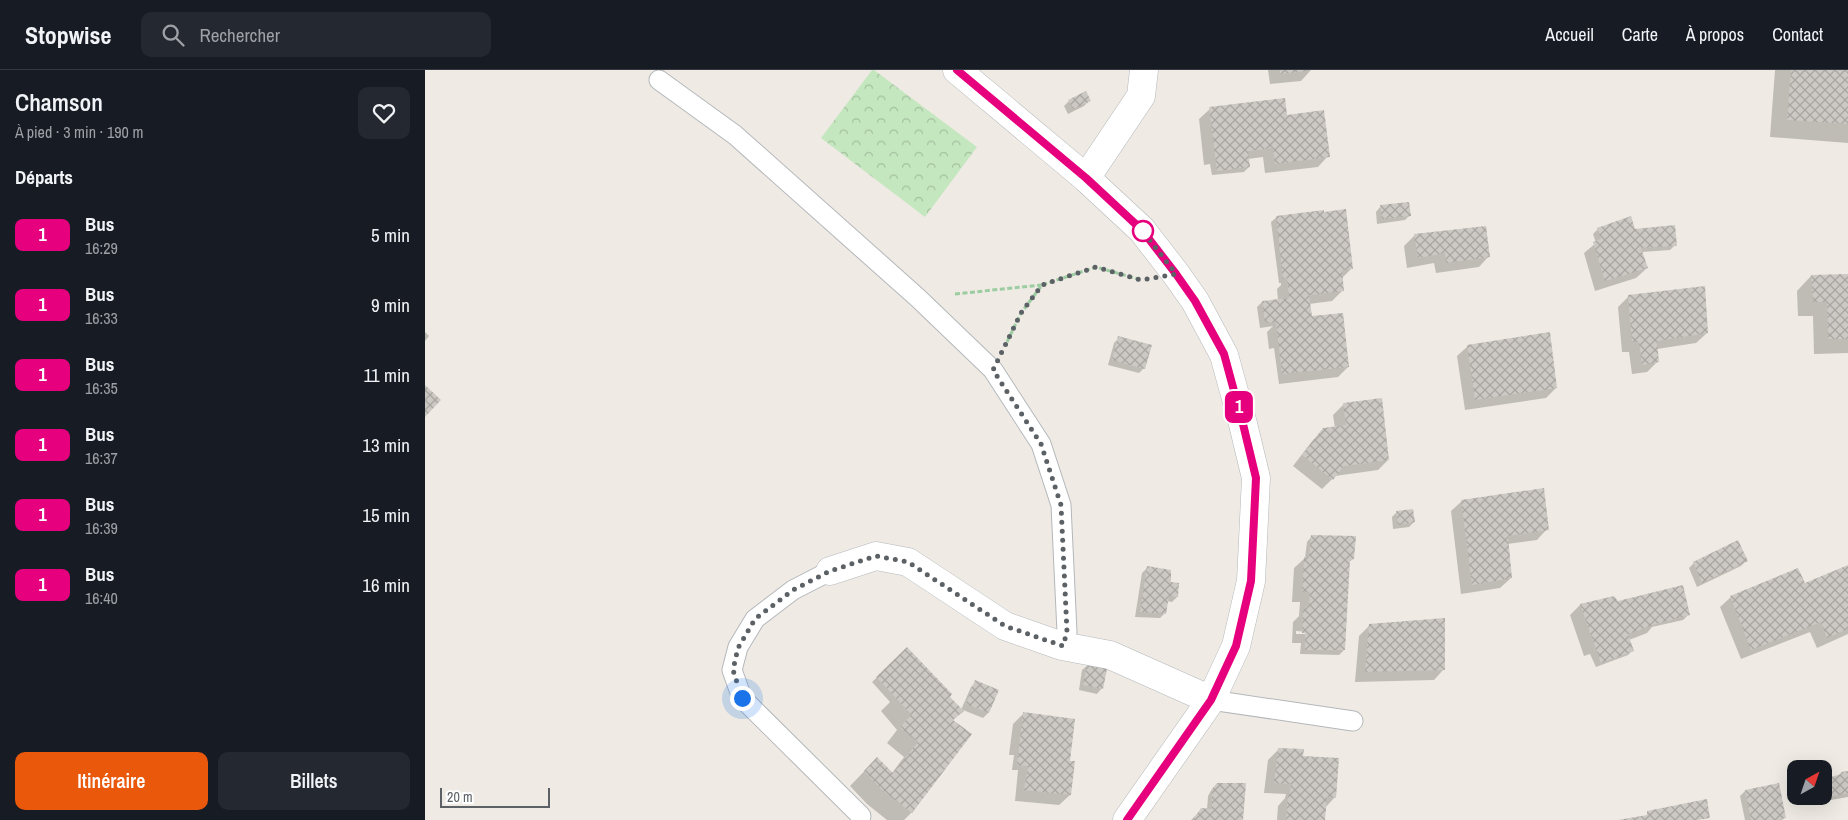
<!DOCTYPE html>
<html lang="fr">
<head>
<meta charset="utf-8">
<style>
	body { margin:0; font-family:"Archivo Narrow",sans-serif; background:#242831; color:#f1f3f6; height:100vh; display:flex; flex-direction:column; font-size:19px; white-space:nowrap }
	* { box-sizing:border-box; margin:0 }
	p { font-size:16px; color:#9ea1a6 }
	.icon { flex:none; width:28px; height:28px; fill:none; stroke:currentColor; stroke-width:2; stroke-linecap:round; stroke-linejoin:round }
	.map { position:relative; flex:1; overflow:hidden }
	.side { display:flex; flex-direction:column; background:#171b24; width:425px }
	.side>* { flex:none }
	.badge { padding:0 10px; border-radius:8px; font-size:18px; line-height:32px }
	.needle { width:32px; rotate:40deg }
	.tools { position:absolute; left:1362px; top:690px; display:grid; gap:10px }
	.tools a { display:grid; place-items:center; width:45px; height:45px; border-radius:10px; background:#171b24; box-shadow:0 5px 20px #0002; font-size:25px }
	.scale { position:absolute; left:15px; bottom:12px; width:110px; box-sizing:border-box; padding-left:5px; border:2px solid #5c6165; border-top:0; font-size:14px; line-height:18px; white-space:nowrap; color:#5c6165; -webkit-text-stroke:4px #fff; paint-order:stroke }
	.you { position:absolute; width:25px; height:25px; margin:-12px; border:4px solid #fff; border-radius:50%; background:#1a73e8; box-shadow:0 0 0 8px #1a73e833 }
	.map>.badge { position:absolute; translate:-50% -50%; box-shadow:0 0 0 2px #fff }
	h2 { padding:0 15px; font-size:19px; line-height:45px }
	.round { display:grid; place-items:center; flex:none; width:52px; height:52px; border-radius:10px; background:#242831 }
	.overview { display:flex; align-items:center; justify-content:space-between; height:85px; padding:0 15px }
	h1 { font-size:24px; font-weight:600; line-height:38px }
	.action { display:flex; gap:10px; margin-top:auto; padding:10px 15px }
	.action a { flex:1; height:58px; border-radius:10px; background:#ea580c; color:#fff; font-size:20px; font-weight:600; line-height:58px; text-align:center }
	.action a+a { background:#242831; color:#f1f3f6 }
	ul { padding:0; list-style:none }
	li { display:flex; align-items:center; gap:15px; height:70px; padding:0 15px }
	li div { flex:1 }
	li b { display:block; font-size:19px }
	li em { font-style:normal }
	li .badge { min-width:55px; font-weight:700; text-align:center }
	header { display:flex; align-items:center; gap:30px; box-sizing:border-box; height:70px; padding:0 25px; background:#171b24; border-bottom:1px solid #363941 }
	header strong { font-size:24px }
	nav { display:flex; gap:28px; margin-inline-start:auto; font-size:18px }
	.search { width:350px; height:45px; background:#242831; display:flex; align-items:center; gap:12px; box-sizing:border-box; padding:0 18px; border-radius:10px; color:#9ea1a6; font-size:19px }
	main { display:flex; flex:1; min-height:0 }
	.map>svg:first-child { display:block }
	.park { fill:url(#park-crowns) }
	.shadow { fill:#0003; fill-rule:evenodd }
	.building { fill:url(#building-cross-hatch) }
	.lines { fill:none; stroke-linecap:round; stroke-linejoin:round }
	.service-casing { stroke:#b4b7bb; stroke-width:21 }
	.minor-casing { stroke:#b4b7bb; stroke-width:29 }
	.path { stroke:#9bcda1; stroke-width:3; stroke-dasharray:5 2.5; stroke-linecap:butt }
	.service { stroke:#fff; stroke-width:19 }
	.minor { stroke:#fff; stroke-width:28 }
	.line-casing { stroke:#fff; stroke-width:11 }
	.line { stroke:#e6007e; stroke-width:8 }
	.walk { stroke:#5c6165; stroke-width:5; stroke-dasharray:0 9 }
	.stop-dot { fill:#fff; stroke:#e6007e; stroke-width:2.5 }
</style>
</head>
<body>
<header>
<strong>Stopwise</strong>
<div class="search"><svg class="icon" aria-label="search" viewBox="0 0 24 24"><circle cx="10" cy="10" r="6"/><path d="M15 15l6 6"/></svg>Rechercher</div>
<nav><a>Accueil</a><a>Carte</a><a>À propos</a><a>Contact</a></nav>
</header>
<main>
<section class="side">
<div class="overview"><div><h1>Chamson</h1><p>À pied · 3 min · 190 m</p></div><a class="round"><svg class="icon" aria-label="heart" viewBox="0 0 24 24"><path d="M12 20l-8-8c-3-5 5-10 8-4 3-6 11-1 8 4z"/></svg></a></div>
<h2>Départs</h2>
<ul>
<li><span class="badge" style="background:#e6007e;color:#fff">1</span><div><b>Bus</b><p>16:29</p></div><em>5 min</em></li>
<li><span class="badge" style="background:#e6007e;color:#fff">1</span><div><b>Bus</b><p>16:33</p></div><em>9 min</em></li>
<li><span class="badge" style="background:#e6007e;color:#fff">1</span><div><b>Bus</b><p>16:35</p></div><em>11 min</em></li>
<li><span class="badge" style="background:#e6007e;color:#fff">1</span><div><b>Bus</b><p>16:37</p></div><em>13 min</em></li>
<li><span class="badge" style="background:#e6007e;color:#fff">1</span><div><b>Bus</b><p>16:39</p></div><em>15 min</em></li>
<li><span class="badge" style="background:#e6007e;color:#fff">1</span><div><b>Bus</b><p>16:40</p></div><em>16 min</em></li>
</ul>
<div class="action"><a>Itinéraire</a><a>Billets</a></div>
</section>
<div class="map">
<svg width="1423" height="750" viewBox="0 0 1423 750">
	<defs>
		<pattern id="park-crowns" width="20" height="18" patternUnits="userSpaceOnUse" patternTransform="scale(1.25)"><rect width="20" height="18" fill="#c5e7bf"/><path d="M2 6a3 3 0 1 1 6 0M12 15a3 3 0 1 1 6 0" fill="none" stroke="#a3bf9f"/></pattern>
		<pattern id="building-cross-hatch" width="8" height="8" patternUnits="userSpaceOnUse" patternTransform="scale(1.25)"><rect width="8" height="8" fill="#ccc8c3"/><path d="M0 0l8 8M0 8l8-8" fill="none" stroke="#a9a6a2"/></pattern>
	</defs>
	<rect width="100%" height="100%" fill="#efebe4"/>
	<path class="park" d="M447,0H449L552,77L500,147L396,68Z"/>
	<g class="shadow">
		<path d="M843,0H886L876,11L845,14Z"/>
		<path d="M1350,0H1423V73L1345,67Z"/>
		<path d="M644,31H664L659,36L643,44L639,36Z"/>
		<path d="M785,39L861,46L903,86L893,97L840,103L838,87L823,89L824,97L819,102L787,105L785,94L779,95L774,49Z"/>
		<path d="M956,136L985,145L980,150L952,154L951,142Z"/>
		<path d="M852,147L926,199L917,208L918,220L907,231L884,234L885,246L923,297L913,307L854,314L849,278L844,279L842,262L848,256L835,258L832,237L837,232L853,230L852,219L856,215V213H854L846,152Z"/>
		<path d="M1173,159L1210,160L1250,175L1245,180L1217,182L1222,198L1211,208L1170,221L1159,183L1171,173L1168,164Z"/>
		<path d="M990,165L1064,186L1054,197L1011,203L1009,193L982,198L979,176Z"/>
		<path d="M1386,206H1423V283L1389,284L1388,246H1373L1372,221Z"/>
		<path d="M1204,226L1282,263L1271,273L1232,279V292L1222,302L1207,304L1204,282H1197L1193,237Z"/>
		<path d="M0,262L4,266L0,271Z"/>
		<path d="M694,268L719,298L714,303L683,295L689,273Z"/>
		<path d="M1043,276L1131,318L1121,328L1040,340L1032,286Z"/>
		<path d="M919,334L963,390L953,400L910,406L897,419L868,396L888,370L899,360L910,358L908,345Z"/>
		<path d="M1037,431L1122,459L1112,470L1082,474L1086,508L1075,518L1036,524L1026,441Z"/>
		<path d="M972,442L989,452L984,457L968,459L967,447Z"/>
		<path d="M887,466L928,489L924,492L919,580L914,585L875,584L876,573H867L868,552L874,546L875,532H867L869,498L880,488L882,472ZM871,561L883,562L881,564H871Z"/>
		<path d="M1321,491L1316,496L1272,517L1264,498L1269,493Z"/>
		<path d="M722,498L744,513L752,527L747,532L742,531L740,543L735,548L710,547L717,503Z"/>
		<path d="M1423,500V564L1392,578L1385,562L1316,589L1295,537L1306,527L1379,515Z"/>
		<path d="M1188,527L1193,533L1264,544L1258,550L1227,557L1222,563L1204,570L1208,580L1203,585L1171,597L1165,584L1159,586L1145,545L1155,535Z"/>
		<path d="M945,555L1019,599L1009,610L930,612L934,566Z"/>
		<path d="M482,579L536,640L546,617L551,612L572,620L563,643L558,648L538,640L527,651L545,665L486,743L479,750H462L442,734L425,716L452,688L467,703L479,687L462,673L472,660L456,641L465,632L447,612Z"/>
		<path d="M663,595L677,618L672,624L654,620L657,600Z"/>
		<path d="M599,643L643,692L647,701L645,725L634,735L590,731L593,700H587L589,685H584L588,654Z"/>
		<path d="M853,680L877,687L910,727L900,738L899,750H852L853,736L860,728L861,724L839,723L843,690Z"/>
		<path d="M1423,702V727L1400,731L1399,712L1402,709L1413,706L1416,703Z"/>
		<path d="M787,719L817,750H766L776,740H782L783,726Z"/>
		<path d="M1320,721L1359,748L1357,750H1320L1315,726Z"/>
	</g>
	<g class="building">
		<path d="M855,0H882V1L855,4Z"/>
		<path d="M1366,0H1423V54L1362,50Z"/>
		<path d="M661,21L666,31L648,39L643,30Z"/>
		<path d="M860,28L862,45L899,40L905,87L850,94L848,78L823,81L825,97L792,101L784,37Z"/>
		<path d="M984,132L986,146L957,149L955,135Z"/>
		<path d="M921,139L928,199L917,200L919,221L884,225L887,246L918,243L924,297L857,304L851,252L840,253L837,231L864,228L862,207L858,209L851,146L899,140V142Z"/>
		<path d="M1206,146L1210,159L1250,155L1252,176L1216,178L1223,198L1180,211L1168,172L1176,169L1172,158Z"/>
		<path d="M1061,156L1065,187L1021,193L1020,183L993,188L989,164Z"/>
		<path d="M1423,204V269H1403L1402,232H1388L1386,205Z"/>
		<path d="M1280,216L1283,263L1232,271L1234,292L1217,295L1214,272H1207L1203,225Z"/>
		<path d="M1125,262L1132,318L1050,330L1042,275Z"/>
		<path d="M693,266L727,275L720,299L687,290Z"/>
		<path d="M0,315L16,330L0,347Z"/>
		<path d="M957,328L964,390L919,396L908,410L877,385L898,358L921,355L918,333Z"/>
		<path d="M1119,418L1124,460L1083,466L1087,508L1047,515L1036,430Z"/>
		<path d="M988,439L990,452L973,455L971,441Z"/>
		<path d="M886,465L931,466L929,489L925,490L920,580H880V563H877L878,540L884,534L885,522H877L879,487H884Z"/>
		<path d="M1313,470L1323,491L1277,513L1268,492Z"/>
		<path d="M1423,495V559L1402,568L1396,552L1326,580L1305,526L1373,498L1380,513Z"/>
		<path d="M722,496L746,500V512L754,513L753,527L744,526L741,544L715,542Z"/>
		<path d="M1258,515L1265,545L1234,553L1203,564L1209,581L1176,593L1155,534L1189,526L1193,531Z"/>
		<path d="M1020,548V600L940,602L944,554Z"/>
		<path d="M482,577L527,624L525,627L539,641L528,650L547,664L487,743L457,720L439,701L452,687L468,703L493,672L475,658L486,644L451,607Z"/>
		<path d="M662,594L682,599L678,619L658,615Z"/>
		<path d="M550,610L574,620L564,643L541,634Z"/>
		<path d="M598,642L650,649L645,691H650L646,725L599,720L603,696L592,695Z"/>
		<path d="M853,678L879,679L878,686L914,688L911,728L902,727L900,750H861L863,724H865L866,714L849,713Z"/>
		<path d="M1423,701V723L1405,727L1401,708L1417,704L1416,702Z"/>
		<path d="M792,713H821L818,750H768L776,738L787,739V719Z"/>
		<path d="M1354,713L1361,748L1352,750H1326L1320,720Z"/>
		<path d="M1282,729L1285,748L1273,750H1193L1222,745V741Z"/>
	</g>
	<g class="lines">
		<defs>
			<g id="service">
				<path d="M234,10L310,65L493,228L568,300L616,374L636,435L642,562L637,576"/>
				<path d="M405,501L368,520L330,549L313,577L307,600L317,628L436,746"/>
				<path d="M786,630L928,651"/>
			</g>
			<g id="minor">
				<path d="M532,0L661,108L717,160L751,204L770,231L799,285L818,354L831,408L826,511L811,576L786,630L702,750"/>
				<path d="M661,108L716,26L719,0"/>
				<path d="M405,501L451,486L483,492L580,556L637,576L685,585L786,630"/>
			</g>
		</defs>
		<use href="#service" class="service-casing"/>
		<use href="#minor" class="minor-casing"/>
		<g class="path">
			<path d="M530,224L616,215"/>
			<path d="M582,272L596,243L617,215L671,197L713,209"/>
		</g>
		<use href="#service" class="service"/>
		<use href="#minor" class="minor"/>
	</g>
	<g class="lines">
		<defs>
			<path id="line" d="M532,0L661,108L717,160L751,204L770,231L799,284L818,354L831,408L826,511L811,576L786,630L702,750"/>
		</defs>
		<use href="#line" class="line-casing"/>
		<use href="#line" class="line"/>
		<path class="walk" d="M317,628L308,600L313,578L330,549L368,520L405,501L451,486L483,492L580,556L638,576L642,562L636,435L616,374L568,300L596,243L617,215L671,197L716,210L751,204L717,160L718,161"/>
	</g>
	<circle class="stop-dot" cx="718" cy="161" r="10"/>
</svg>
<div class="tools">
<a><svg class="needle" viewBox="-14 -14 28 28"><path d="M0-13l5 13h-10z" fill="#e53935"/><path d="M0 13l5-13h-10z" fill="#9ea1a6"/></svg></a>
</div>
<div class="scale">20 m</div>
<div class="you" style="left:317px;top:628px"></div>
<b class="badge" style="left:814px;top:337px;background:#e6007e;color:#fff">1</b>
</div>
</main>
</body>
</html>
